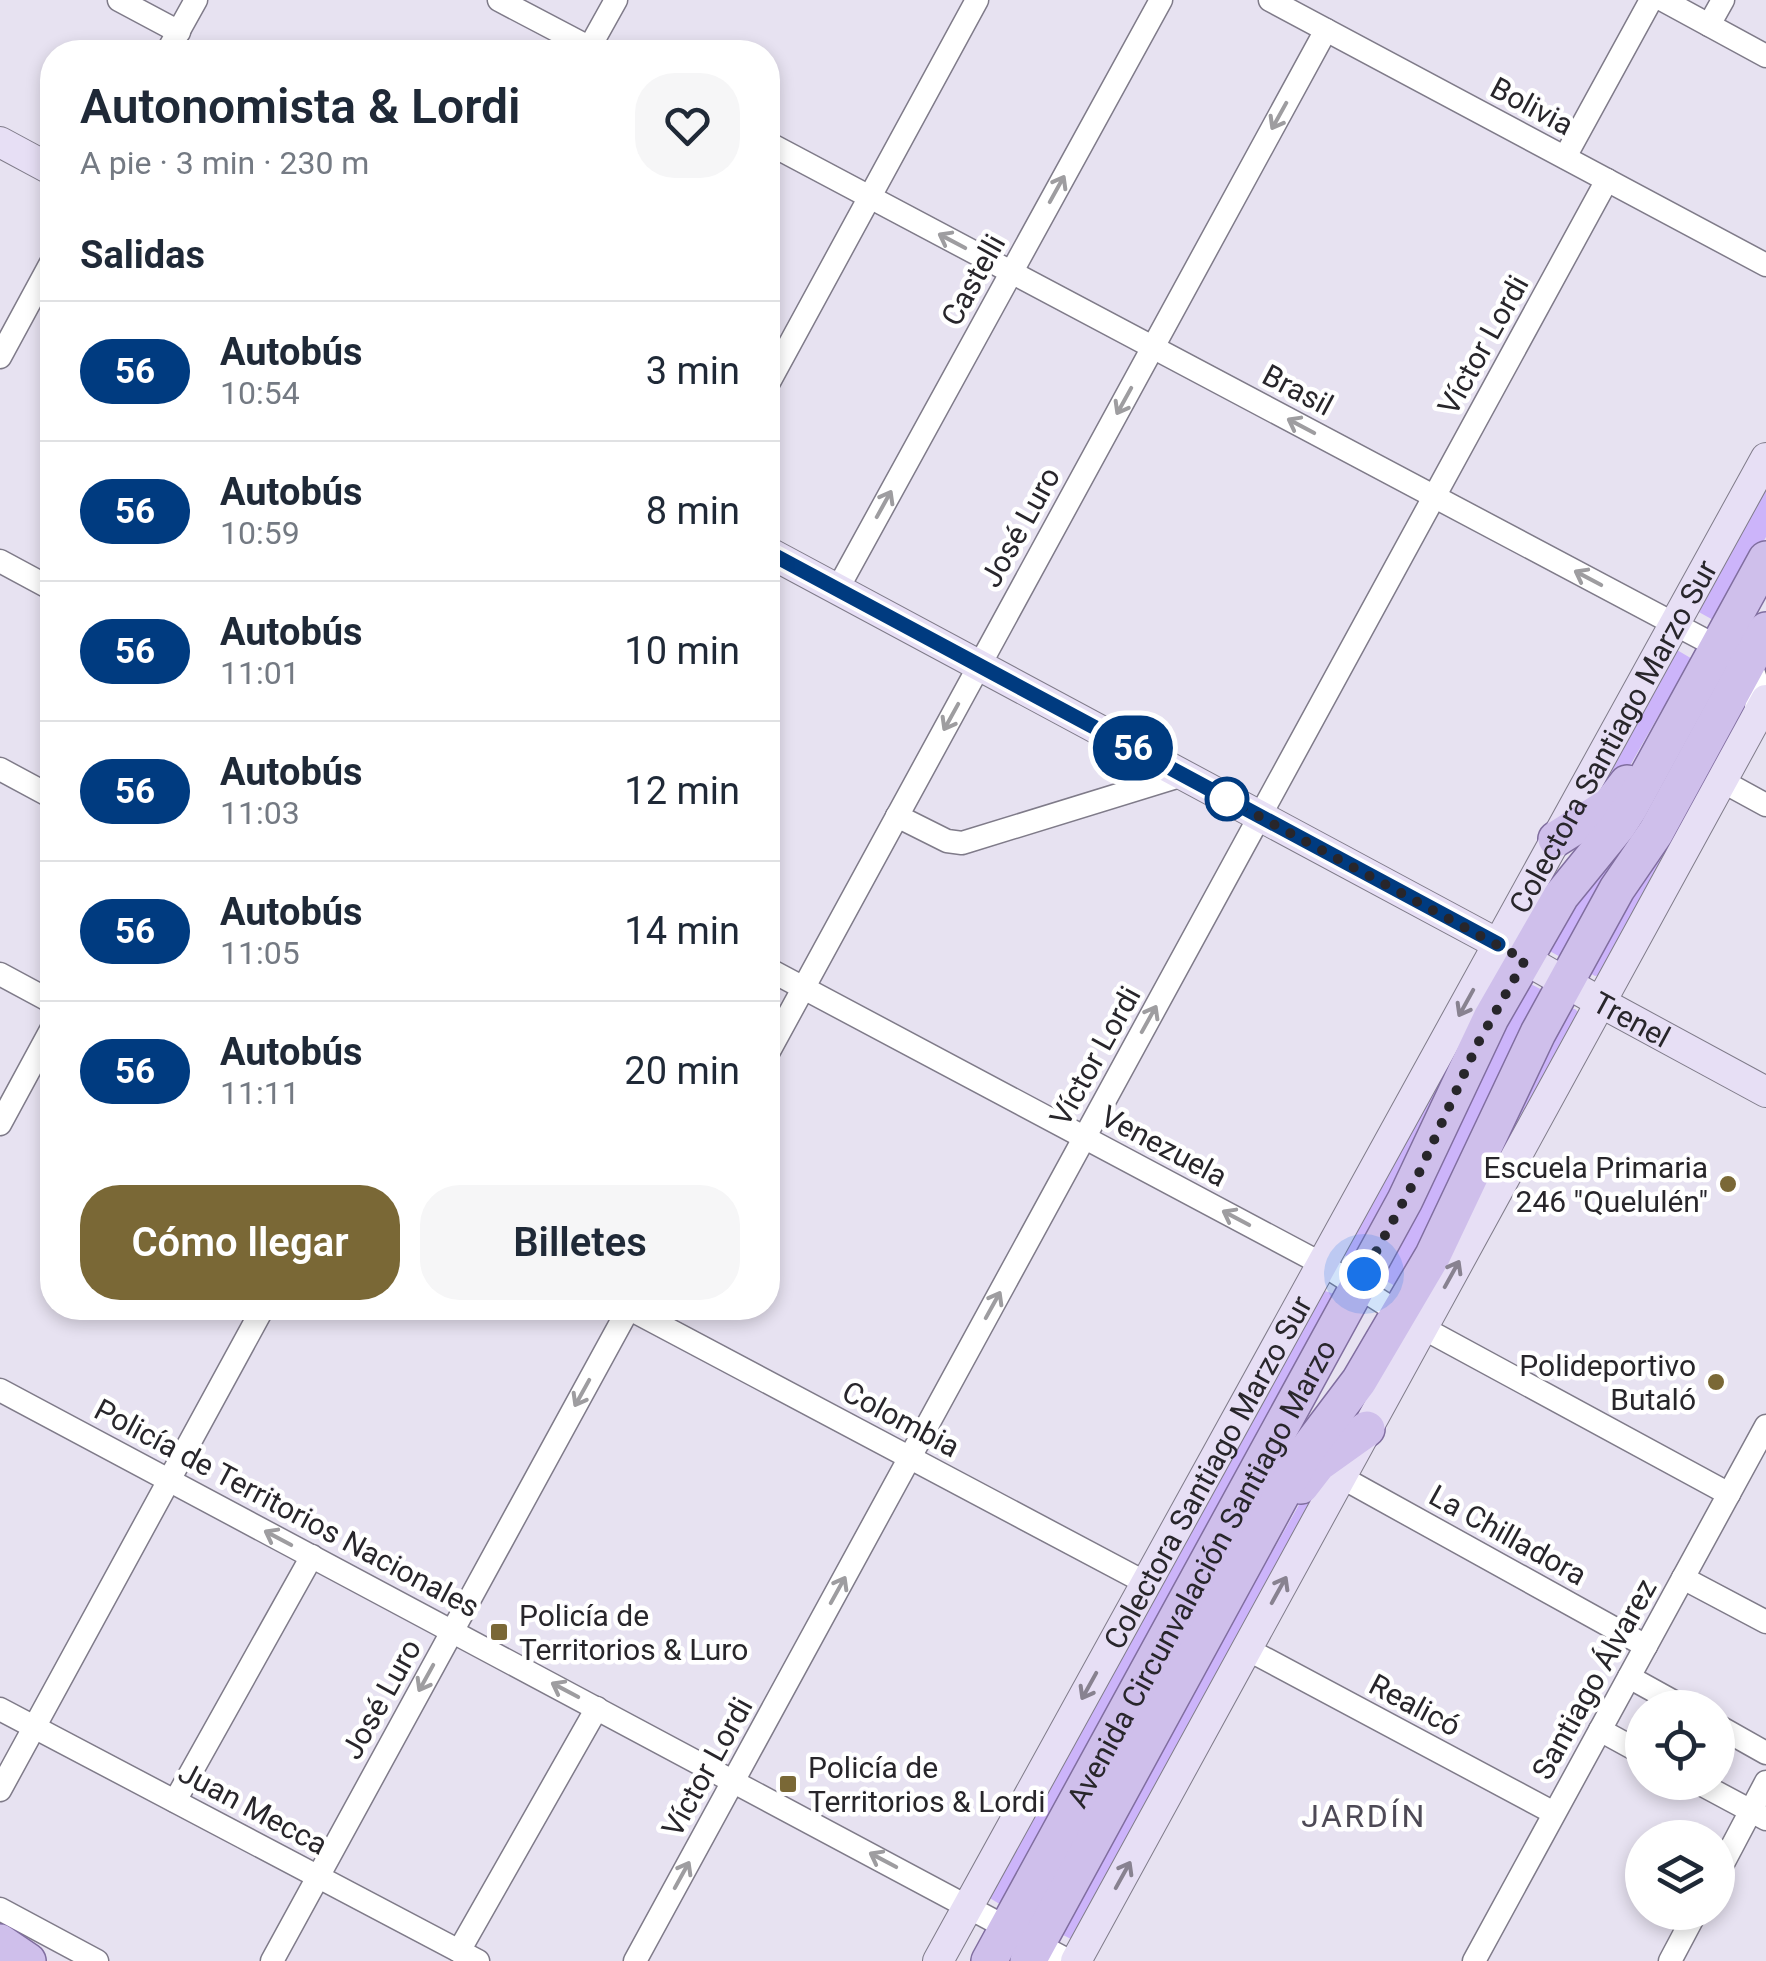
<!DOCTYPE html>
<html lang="es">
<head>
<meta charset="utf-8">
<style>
	body { margin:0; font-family:Roboto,sans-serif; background:#f6f6f7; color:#1f2937; height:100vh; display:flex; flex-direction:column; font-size:38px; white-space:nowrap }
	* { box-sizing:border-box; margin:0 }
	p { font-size:32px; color:#747a83 }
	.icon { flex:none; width:55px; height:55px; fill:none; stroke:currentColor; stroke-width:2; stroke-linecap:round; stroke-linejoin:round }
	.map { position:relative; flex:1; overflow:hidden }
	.side { position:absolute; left:40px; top:40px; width:740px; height:1280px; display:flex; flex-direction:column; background:#fff; border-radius:40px; box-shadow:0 5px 15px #0003 }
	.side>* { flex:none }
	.badge { padding:0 20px; border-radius:32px; font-size:35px; line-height:65px }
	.controls { position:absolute; left:1625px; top:1690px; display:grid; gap:20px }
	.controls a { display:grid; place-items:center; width:110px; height:110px; border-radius:50%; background:#fff; box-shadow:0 5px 15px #0003; font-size:50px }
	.you { position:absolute; width:50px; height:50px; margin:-25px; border:8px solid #fff; border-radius:50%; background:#1a73e8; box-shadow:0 0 0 15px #1a73e833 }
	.map>.badge { position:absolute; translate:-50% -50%; box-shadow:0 0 0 5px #fff }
	h2 { padding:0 40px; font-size:38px; line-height:90px }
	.round { display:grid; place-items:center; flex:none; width:105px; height:105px; border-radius:40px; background:#f6f6f7 }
	.overview { display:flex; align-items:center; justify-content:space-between; height:170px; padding:0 40px }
	h1 { font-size:48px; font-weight:600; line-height:75px }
	.cta { display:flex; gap:20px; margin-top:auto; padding:20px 40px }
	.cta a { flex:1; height:115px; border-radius:40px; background:#7a6836; color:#fff; font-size:40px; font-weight:600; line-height:115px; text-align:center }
	.cta a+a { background:#f6f6f7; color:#1f2937 }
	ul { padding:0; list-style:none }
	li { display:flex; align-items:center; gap:30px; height:140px; padding:0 40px; border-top:2px solid #e0e1e3 }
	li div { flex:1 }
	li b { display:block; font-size:38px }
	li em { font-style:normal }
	li .badge { min-width:110px; font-weight:700; text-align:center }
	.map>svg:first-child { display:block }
	.green { fill:#ccb4fa }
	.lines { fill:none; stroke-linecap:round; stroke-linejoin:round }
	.street-casing { stroke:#7f7b89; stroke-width:25 }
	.secondary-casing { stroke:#7f7b89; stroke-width:32 }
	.primary-casing { stroke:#806e9f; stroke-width:38 }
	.street { stroke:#fff; stroke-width:22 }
	.secondary { stroke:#e7dff5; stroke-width:30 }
	.primary { stroke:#cfbfeb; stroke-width:35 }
	.oneway { stroke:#9e9da0 }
	.oneway2 { stroke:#888290 }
	.line-casing { stroke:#fff; stroke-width:22 }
	.line { stroke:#003b80; stroke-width:15 }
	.walk { stroke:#28262b; stroke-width:10; stroke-dasharray:0 18 }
	.stop-dot { fill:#fff; stroke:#003b80; stroke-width:5 }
	.poi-dot { fill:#7a6836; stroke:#fff; stroke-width:4 }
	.labels { text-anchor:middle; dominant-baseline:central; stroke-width:9; stroke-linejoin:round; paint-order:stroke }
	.street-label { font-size:30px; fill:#28262b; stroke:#fff }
	.poi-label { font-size:30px; fill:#28262b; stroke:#fff; text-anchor:end }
	.neighbourhood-label { font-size:32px; letter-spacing:2.5px; fill:#4e4a56; stroke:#fff }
</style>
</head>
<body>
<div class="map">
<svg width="1766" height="1961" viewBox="0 0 1766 1961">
	<rect width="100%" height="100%" fill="#e7e2f1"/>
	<g class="green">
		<path d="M1766,477V537L1720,620L1715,621L1697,611Z"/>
		<path d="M1677,650L1694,660L1688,678L1661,711L1618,787L1588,812Z"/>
		<path d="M1723,678L1564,959L1546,949Z"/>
		<path d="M1744,697L1747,710L1602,975L1595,976L1590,973L1710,758C1729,745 1744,720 1744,697Z"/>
		<path d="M1527,982L1546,992L1397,1287L1379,1277Z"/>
		<path d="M1568,1008L1575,1009L1580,1014L1447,1267Z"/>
		<path d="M1473,1010L1426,1137L1352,1263L1349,1261L1343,1252Z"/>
		<path d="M1325,1291L1334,1294L1003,1906L988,1897L1322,1292Z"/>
		<path d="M1335,1462L1075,1941L1059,1933L1222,1623L1270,1556L1313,1480Z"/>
	</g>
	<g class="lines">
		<defs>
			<g id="street">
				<path d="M119,0L179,32"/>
				<path d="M499,0L598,52"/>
				<path d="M1270,0L1766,265"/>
				<path d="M1663,0L1766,56"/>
				<path d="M1709,25L1723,0"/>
				<path d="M167,52L196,0"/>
				<path d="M587,52L616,0"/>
				<path d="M768,143L1748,663C1761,680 1757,697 1755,717"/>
				<path d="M1565,157L1651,0"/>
				<path d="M0,357L52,261"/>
				<path d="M768,384L977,0"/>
				<path d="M0,561L52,589"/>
				<path d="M837,590L1161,0"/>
				<path d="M0,769L52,797"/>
				<path d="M1722,781L1766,805"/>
				<path d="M897,816L947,841L962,843L1183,775"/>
				<path d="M768,969L1322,1264L1423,1328L1729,1494"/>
				<path d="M0,974L52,1002"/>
				<path d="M768,1053L1326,30"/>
				<path d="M0,1124L52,1028"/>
				<path d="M628,1308L1146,1583"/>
				<path d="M0,1390L1069,1961"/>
				<path d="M1341,1477L1646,1646"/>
				<path d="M1683,1578L1766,1622"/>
				<path d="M1247,1649L1554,1813"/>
				<path d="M1629,1677L1685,1708"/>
				<path d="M0,1709L478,1961"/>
				<path d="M1718,1726L1766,1753"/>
				<path d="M1600,1730L1642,1753"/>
				<path d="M1697,1782L1766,1819"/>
				<path d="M0,1790L263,1308"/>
				<path d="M175,1801L312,1556"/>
				<path d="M1718,1873L1766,1782"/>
				<path d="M0,1909L97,1961"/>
				<path d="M459,1951L597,1708"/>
				<path d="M272,1961L629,1308"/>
				<path d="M635,1961L1607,180"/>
				<path d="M1474,1961L1766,1426"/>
				<path d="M1670,1961L1696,1912"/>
			</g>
			<g id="secondary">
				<path d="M0,142L52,170"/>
				<path id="s1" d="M768,552L1498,944L1600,1002L1766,1092"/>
				<path id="s2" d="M938,1961L1766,458"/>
				<path d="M1076,1961L1766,700"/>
			</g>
			<g id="primary">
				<path d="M1556,839L1610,805L1627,783"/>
				<path d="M1301,1486L1318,1464L1367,1429"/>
				<path d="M0,1942L28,1961"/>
				<path id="s3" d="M989,1961L1405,1200L1491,1018L1561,896L1618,826L1629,809L1766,559"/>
				<path d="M1028,1961L1304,1454L1359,1381L1433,1255L1538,1033L1617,889L1656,832L1766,630"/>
			</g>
		</defs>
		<use href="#street" class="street-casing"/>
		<use href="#secondary" class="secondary-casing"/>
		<use href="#primary" class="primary-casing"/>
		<use href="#street" class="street"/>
		<use href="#secondary" class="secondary"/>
		<use href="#primary" class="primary"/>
	</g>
	<defs><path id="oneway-shaft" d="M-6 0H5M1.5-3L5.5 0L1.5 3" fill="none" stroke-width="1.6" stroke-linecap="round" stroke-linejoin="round" transform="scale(2.5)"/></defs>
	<g class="oneway">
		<use href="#oneway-shaft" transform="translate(1279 116) rotate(119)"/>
		<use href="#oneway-shaft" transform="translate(1057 189) rotate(-61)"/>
		<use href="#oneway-shaft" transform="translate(952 241) rotate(-152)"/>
		<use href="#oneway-shaft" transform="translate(1124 401) rotate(119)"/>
		<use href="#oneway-shaft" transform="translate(1301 426) rotate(-152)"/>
		<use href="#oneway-shaft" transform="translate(884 504) rotate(-61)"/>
		<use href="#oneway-shaft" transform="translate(1588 578) rotate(-152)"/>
		<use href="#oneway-shaft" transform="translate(951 717) rotate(119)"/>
		<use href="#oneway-shaft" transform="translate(1149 1019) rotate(-61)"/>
		<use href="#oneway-shaft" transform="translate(1236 1218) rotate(-152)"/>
		<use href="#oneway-shaft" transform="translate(993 1305) rotate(-61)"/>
		<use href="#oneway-shaft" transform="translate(582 1393) rotate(119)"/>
		<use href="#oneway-shaft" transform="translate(278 1538) rotate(-152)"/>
		<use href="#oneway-shaft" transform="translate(838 1590) rotate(-61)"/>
		<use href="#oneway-shaft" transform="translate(426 1678) rotate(119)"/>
		<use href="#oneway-shaft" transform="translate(565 1690) rotate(-152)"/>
		<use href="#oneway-shaft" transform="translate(883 1860) rotate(-152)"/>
		<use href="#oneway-shaft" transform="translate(682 1875) rotate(-61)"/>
	</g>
	<g class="oneway2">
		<use href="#oneway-shaft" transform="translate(1466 1003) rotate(119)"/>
		<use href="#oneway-shaft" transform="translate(1452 1274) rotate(-61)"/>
		<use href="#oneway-shaft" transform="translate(1279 1590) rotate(-61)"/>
		<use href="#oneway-shaft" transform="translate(1089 1686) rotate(119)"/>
		<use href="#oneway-shaft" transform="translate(1123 1875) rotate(-61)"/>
	</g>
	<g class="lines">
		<defs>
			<path id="line" d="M768,552L1498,944"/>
		</defs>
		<use href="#line" class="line-casing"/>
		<use href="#line" class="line"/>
		<path class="walk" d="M1227,799L1525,960L1478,1043L1420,1171L1364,1274"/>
	</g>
	<circle class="stop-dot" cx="1227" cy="799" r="20"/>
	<g class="poi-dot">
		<circle cx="1728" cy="1184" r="10"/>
		<circle cx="1716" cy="1382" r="10"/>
		<rect x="489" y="1622" width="20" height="20" rx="5"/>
		<rect x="778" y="1774" width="20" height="20" rx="5"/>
	</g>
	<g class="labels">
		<g class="street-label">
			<text transform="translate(1532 106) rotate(28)">Bolivia</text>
			<text transform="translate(973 280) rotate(-61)">Castelli</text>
			<text transform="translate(1483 345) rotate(-61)">Víctor Lordi</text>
			<text transform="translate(1298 390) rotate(28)">Brasil</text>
			<text transform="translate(1020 527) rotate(-61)">José Luro</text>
			<text stroke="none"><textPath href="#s2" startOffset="1398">Colectora Santiago Marzo Sur</textPath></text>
			<text stroke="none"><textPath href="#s1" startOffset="982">Trenel</textPath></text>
			<text transform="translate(1095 1056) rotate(-61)">Víctor Lordi</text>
			<text transform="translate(1164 1146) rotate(28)">Venezuela</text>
			<text transform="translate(901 1419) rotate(28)">Colombia</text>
			<text stroke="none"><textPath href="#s2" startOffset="558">Colectora Santiago Marzo Sur</textPath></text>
			<text transform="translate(287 1508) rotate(28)">Policía de Territorios Nacionales</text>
			<text transform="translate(1508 1535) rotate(29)">La Chilladora</text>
			<text stroke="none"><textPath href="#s3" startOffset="442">Avenida Circunvalación Santiago Marzo</textPath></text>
			<text transform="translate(1594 1679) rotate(-61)">Santiago Álvarez</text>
			<text transform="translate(381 1699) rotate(-61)">José Luro</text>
			<text transform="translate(1415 1705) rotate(28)">Realicó</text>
			<text transform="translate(707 1767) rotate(-61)">Víctor Lordi</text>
			<text transform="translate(253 1808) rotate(28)">Juan Mecca</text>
		</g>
		<g class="poi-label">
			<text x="1708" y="1167">Escuela Primaria<tspan x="1708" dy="34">246 "Quelulén"</tspan></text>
			<text x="1696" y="1365">Polideportivo<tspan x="1696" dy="34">Butaló</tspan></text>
			<text x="519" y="1615" text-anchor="start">Policía de<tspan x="519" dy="34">Territorios &amp; Luro</tspan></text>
			<text x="808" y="1767" text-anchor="start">Policía de<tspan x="808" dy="34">Territorios &amp; Lordi</tspan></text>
		</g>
		<g class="neighbourhood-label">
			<text x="1364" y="1816">JARDÍN</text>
		</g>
	</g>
</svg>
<div class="controls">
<a><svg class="icon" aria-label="locate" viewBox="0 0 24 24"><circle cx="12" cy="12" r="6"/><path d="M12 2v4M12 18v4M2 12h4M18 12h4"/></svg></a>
<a><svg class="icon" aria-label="layers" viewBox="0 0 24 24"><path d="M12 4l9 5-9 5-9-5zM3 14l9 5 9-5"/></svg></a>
</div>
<div class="you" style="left:1364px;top:1274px"></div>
<b class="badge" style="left:1133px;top:748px;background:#003b80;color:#fff">56</b>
<section class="side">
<div class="overview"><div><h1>Autonomista &amp; Lordi</h1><p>A pie · 3 min · 230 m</p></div><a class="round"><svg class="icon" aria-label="heart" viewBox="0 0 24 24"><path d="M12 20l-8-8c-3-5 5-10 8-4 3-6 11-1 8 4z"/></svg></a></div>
<h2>Salidas</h2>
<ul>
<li><span class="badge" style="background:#003b80;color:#fff">56</span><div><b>Autobús</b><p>10:54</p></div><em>3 min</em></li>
<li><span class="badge" style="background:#003b80;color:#fff">56</span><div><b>Autobús</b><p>10:59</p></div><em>8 min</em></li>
<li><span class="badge" style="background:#003b80;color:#fff">56</span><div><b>Autobús</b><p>11:01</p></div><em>10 min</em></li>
<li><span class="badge" style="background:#003b80;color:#fff">56</span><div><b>Autobús</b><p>11:03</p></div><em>12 min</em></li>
<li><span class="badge" style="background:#003b80;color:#fff">56</span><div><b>Autobús</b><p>11:05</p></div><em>14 min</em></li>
<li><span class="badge" style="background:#003b80;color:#fff">56</span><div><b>Autobús</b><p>11:11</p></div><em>20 min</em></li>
</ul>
<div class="cta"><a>Cómo llegar</a><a>Billetes</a></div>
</section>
</div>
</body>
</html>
